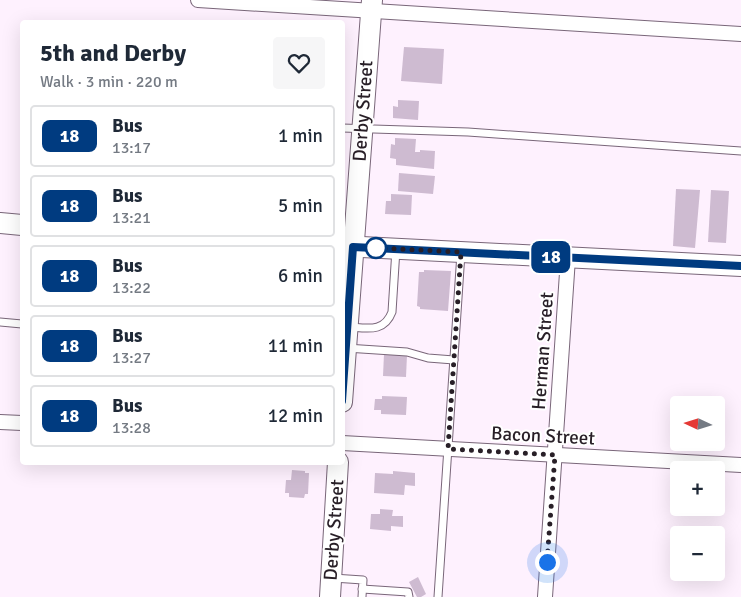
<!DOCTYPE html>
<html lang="en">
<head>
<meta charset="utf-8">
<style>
	body { margin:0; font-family:Signika,sans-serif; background:#f6f6f7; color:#1f2937; height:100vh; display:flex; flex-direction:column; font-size:19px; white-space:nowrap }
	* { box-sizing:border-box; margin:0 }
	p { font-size:16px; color:#747a83 }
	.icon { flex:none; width:28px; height:28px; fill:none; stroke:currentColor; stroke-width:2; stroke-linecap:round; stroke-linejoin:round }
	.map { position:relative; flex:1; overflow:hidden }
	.panel { position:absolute; left:20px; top:20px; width:325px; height:445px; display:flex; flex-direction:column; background:#fff; border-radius:5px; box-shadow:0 5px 20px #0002 }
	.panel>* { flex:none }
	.badge { padding:0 10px; border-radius:8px; font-size:18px; line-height:32px }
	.needle { width:32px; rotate:274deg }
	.buttons { position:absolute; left:670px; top:396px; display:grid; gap:10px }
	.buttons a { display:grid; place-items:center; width:55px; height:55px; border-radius:5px; background:#fff; box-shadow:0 5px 20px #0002; font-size:25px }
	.you { position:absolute; width:25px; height:25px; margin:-12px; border:4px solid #fff; border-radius:50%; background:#1a73e8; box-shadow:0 0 0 8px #1a73e833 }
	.map>.badge { position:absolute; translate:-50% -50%; box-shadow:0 0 0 2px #fff }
	.round { display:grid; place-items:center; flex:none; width:52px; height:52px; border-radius:5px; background:#f6f6f7 }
	.overview { display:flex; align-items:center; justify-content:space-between; height:85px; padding:0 20px }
	h1 { font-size:24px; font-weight:700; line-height:38px }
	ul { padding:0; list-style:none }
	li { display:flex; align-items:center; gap:15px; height:62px; margin:0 10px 8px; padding:0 10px; border:2px solid #e0e1e3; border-radius:5px }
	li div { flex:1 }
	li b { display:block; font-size:19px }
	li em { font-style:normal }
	li .badge { min-width:55px; font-weight:700; text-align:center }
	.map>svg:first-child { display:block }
	.building { fill:#cebbd1 }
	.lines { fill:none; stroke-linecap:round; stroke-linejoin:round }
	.lane-casing { stroke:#796679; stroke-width:9 }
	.street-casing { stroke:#796679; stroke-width:16 }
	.secondary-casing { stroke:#796679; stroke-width:22 }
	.lane { stroke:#fff; stroke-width:7 }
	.street { stroke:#fff; stroke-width:14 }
	.secondary { stroke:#fff; stroke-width:20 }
	.line-casing { stroke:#fff; stroke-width:11 }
	.line { stroke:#003b80; stroke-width:8 }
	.walk { stroke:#281f27; stroke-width:5; stroke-dasharray:0 9 }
	.stop-dot { fill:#fff; stroke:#003b80; stroke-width:2.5 }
	.labels { text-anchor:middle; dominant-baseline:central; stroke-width:4; stroke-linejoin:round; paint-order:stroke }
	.street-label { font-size:19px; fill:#281f27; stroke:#fff }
</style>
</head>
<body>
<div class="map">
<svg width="741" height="597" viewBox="0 0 741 597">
	<rect width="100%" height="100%" fill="#fef1fe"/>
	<g class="building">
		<path d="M404,47L444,49L442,84L401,81Z"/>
		<path d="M398,100L419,101L418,120L393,118V106L398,107Z"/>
		<path d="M395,138L416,139L415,152H420V150L435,151L434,169L396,165V159L390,158L391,144L395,145Z"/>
		<path d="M399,173L435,176L433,194L398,191Z"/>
		<path d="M676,189L700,190L695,248L673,246Z"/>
		<path d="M711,190L729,191L726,243L708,242Z"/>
		<path d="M391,194L412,195L411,215L385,214L386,201H391Z"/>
		<path d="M424,270L451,271L448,311L420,309V307L417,306L419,272H424Z"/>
		<path d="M384,354L407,355L406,377L383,376Z"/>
		<path d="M382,396L407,397L406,415L381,414V410H374L375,399H382Z"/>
		<path d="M292,470L305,471V473H309L308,494H305L304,498L289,497V493H285L286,480H291Z"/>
		<path d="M393,471L415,473V486L405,485L404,495L374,493L375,473L393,474Z"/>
		<path d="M380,509L393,510L392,516H403V527L391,526V531L370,529L371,514H380Z"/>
		<path d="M418,577L426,594L421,597H417L409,582Z"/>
	</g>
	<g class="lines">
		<defs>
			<g id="lane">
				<path d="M342,128L468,132L741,151"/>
				<path d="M0,322L22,324"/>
				<path d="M349,327C367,328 384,333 392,312L396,249"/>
				<path d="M346,348L407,352L428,358L454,360"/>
				<path d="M333,578L363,580L362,597"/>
				<path d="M362,589L408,592L409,597"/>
				<path d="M438,597L461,253"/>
			</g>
			<g id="street">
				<path d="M198,0L741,34"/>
				<path d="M0,422L22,423"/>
				<path d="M342,443L741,465"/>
				<path d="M545,597L568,258"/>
			</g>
			<g id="secondary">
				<path d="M0,223L22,225"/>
				<path d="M342,246L741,266"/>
				<path d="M342,402L372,0"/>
				<path d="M330,597L338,462"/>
			</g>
		</defs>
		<use href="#lane" class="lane-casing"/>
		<use href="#street" class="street-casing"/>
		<use href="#secondary" class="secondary-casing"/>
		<use href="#lane" class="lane"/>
		<use href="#street" class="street"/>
		<use href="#secondary" class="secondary"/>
	</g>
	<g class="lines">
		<defs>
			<path id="line" d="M342,401L353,247L741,266"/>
		</defs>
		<use href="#line" class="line-casing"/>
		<use href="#line" class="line"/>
		<path class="walk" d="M376,248L461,252L448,449L555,455L547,562"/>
	</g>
	<circle class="stop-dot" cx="376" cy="248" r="10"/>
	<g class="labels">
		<g class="street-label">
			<text transform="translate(363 111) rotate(-86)">Derby Street</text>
			<text transform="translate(543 351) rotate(-86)">Herman Street</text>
			<text transform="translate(543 436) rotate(3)">Bacon Street</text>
			<text transform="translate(334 530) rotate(-86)">Derby Street</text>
		</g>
	</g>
</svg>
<div class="buttons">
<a><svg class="needle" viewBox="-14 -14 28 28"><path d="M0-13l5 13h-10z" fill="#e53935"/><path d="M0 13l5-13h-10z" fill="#747a83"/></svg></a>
<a>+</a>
<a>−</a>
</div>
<div class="you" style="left:547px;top:562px"></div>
<b class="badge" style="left:551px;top:257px;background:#003b80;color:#fff">18</b>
<section class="panel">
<div class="overview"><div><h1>5th and Derby</h1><p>Walk · 3 min · 220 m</p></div><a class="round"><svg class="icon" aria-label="heart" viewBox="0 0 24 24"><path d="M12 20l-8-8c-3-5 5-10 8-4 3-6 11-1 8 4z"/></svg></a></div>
<ul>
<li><span class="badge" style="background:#003b80;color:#fff">18</span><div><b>Bus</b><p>13:17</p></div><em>1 min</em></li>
<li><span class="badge" style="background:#003b80;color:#fff">18</span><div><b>Bus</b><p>13:21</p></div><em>5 min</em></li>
<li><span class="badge" style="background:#003b80;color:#fff">18</span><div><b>Bus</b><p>13:22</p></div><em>6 min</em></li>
<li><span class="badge" style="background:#003b80;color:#fff">18</span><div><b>Bus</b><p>13:27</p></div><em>11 min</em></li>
<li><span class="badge" style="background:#003b80;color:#fff">18</span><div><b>Bus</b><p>13:28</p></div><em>12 min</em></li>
</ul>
</section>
</div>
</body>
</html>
